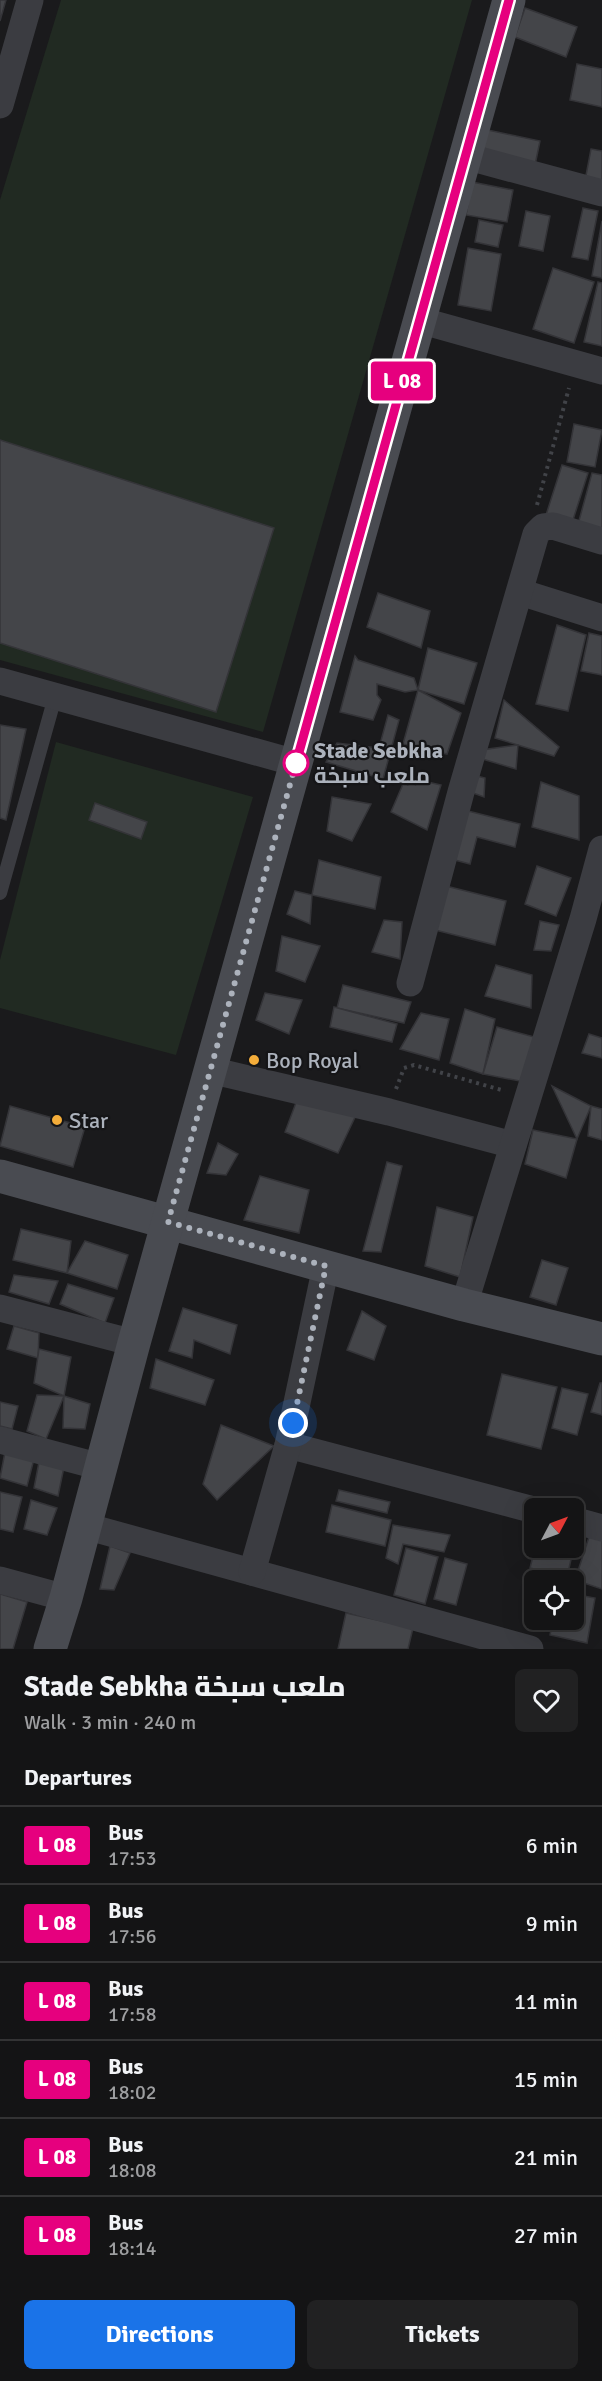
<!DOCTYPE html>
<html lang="en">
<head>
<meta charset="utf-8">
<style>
	body { margin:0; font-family:Signika,Cairo,sans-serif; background:#212122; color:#f1f3f6; height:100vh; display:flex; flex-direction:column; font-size:22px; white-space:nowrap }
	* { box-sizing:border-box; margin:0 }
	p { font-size:20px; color:#9d9ea0 }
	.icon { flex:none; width:33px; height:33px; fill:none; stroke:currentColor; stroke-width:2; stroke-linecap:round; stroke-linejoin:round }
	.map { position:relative; height:1649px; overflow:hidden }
	.sheet { display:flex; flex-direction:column; background:#141415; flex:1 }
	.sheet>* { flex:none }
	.badge { padding:0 12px; border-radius:4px; font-size:21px; line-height:39px }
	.needle { width:39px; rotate:49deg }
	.controls { position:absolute; left:524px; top:1498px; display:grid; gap:12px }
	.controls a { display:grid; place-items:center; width:60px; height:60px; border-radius:9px; background:#141415; box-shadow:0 6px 24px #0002,0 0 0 2px #333334; font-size:30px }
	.you { position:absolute; width:30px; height:30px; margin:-15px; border:4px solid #fff; border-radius:50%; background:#1a73e8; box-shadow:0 0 0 9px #1a73e833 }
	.map>.badge { position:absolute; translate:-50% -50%; box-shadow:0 0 0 3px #fff }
	h2 { padding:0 24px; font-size:22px; line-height:54px }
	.round { display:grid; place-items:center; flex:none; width:63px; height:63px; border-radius:9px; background:#212122 }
	.summary { display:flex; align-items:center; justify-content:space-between; height:102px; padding:0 24px }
	h1 { font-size:28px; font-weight:800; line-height:45px }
	.cta { display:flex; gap:12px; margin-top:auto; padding:12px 24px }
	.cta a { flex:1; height:69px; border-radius:9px; background:#1a73e8; color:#fff; font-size:24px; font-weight:800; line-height:69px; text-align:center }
	.cta a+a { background:#212122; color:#f1f3f6 }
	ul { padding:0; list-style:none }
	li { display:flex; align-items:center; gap:18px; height:78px; padding:0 24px; border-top:2px solid #333334 }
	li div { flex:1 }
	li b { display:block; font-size:22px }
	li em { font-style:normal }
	li .badge { min-width:66px; font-weight:700; text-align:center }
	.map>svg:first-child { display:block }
	.green { fill:#212a22 }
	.building { fill:#444549; stroke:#343438; stroke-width:1.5 }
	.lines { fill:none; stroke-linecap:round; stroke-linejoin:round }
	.path { stroke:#414348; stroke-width:4; stroke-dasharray:3 4.5; stroke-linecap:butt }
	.lane { stroke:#3b3c41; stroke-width:14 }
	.street { stroke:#3b3c41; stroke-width:27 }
	.secondary { stroke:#494b51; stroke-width:33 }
	.line-casing { stroke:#fff; stroke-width:14 }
	.line { stroke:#e6007e; stroke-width:9 }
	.walk { stroke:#acb2bc; stroke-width:6; stroke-dasharray:0 10.8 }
	.stop-dot { fill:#fff; stroke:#e6007e; stroke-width:3 }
	.poi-dot { fill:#f4ad3a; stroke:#151517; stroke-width:2 }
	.labels { text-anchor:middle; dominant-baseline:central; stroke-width:4.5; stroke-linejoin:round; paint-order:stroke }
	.stop-label { font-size:22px; font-weight:bold; fill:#acb2bc; stroke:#151517; text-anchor:start }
	.poi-label { font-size:22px; fill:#acb2bc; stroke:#151517; text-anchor:start }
</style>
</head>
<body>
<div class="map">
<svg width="602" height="1649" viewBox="0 0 602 1649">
	<rect width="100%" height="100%" fill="#1a1a1c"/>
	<g class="green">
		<path d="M61,0H472L263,732L0,660V200Z"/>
		<path d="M56,742L253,797L176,1055L0,1008V960Z"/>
	</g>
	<g class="building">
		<path d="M0,0H6L0,21Z"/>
		<path d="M525,8L577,27L566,57L515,37Z"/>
		<path d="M577,64L602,69V107L570,100Z"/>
		<path d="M483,129L540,141L534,170L477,158Z"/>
		<path d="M591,149L602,151V189L584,186Z"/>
		<path d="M472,182L513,190L507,222L466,215Z"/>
		<path d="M583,208L598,211L588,260L572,257Z"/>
		<path d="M526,211L550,216L543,251L519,246Z"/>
		<path d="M479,220L503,225L498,247L475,242Z"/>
		<path d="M602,221V278L592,276Z"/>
		<path d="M468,248L501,254L491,311L458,305Z"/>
		<path d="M553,268L594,282L574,343L533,329Z"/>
		<path d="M598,282L602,283V346L584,342Z"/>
		<path d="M574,424L602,430L595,467L567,462Z"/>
		<path d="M0,440L274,528L216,712L0,643Z"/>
		<path d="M562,465L588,473L572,523L546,515Z"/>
		<path d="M592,473L602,475V535L577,528Z"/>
		<path d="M378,593L430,611L421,648L367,627Z"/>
		<path d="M557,625L586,635L568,711L536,704Z"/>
		<path d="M589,633L602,636V675L581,671Z"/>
		<path d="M428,648L477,663L464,704L418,690Z"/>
		<path d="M355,656L358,660L414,678L418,690L405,692L377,684V695L381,700L373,720L340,712Z"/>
		<path d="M418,690L461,713L447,754L403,744Z"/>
		<path d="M504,700L559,747L554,756L495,738Z"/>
		<path d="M388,715L399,720L383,779L326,762L337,743L379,748Z"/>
		<path d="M0,725L26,729L6,820L0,818Z"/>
		<path d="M518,745L516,769L479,758L481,750Z"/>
		<path d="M473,775L485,778L484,797L473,793Z"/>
		<path d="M406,777L441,785L427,830L391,812Z"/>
		<path d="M541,782L579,796V840L532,827Z"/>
		<path d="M332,797L371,804L352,841L327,831Z"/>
		<path d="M95,803L147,822L141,839L89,820Z"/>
		<path d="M460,809L520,824L515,847L477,837L470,864L447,858Z"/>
		<path d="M319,860L381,877L375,909L312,895Z"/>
		<path d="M537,866L571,878L556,916L525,904Z"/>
		<path d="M446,886L506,901L495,945L435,930Z"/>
		<path d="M295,891L312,895L310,924L287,914Z"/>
		<path d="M384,920L402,922L400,959L372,952Z"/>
		<path d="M540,921L559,925L551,951L534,950Z"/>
		<path d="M282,936L320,946L305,982L276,971Z"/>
		<path d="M496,965L532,975L531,1008L485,996Z"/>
		<path d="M343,985L411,1002L404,1023L337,1008Z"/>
		<path d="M265,993L302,1000L289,1034L256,1020Z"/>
		<path d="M334,1007L397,1024L392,1042L330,1027Z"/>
		<path d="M465,1009L495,1019L483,1074L450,1063Z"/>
		<path d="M421,1013L449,1019L439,1060L400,1049Z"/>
		<path d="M497,1027L538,1038L525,1082L483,1074Z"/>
		<path d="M589,1034L602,1038V1058L582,1053Z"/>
		<path d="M552,1086L591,1106L577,1139Z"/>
		<path d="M297,1100L357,1113L338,1153L285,1132Z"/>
		<path d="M10,1106L85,1127L73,1167L0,1146Z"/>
		<path d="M591,1106L602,1109V1140L588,1136Z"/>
		<path d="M533,1130L577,1139L566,1178L525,1164Z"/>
		<path d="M218,1143L238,1154L226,1175L207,1173Z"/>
		<path d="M387,1162L402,1166L381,1252L363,1251Z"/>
		<path d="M260,1176L309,1190L299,1233L244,1220Z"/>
		<path d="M437,1207L473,1217L460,1277L425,1266Z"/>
		<path d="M21,1229L71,1241L67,1273L13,1260Z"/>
		<path d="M85,1241L128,1255L117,1289L67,1273Z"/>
		<path d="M542,1260L568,1268L556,1305L530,1297Z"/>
		<path d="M14,1275L58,1281L49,1304L9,1292Z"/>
		<path d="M68,1284L114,1298L105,1323L60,1304Z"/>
		<path d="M183,1308L237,1325L230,1354L194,1340L192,1358L169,1351Z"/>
		<path d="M362,1311L386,1326L374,1360L347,1350Z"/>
		<path d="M14,1326L39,1333L38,1358L7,1349Z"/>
		<path d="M39,1349L71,1357L64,1396L34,1383Z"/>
		<path d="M156,1359L214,1380L205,1405L150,1388Z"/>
		<path d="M502,1374L557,1387L541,1449L487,1435Z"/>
		<path d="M600,1383H602V1415L591,1412Z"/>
		<path d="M562,1388L588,1394L577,1435L552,1428Z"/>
		<path d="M37,1395L64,1396L46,1439L27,1431Z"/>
		<path d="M64,1396L90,1404L85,1429L63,1428Z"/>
		<path d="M0,1402L18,1406L12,1429L0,1426Z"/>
		<path d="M221,1425L274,1446L217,1500L203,1484Z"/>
		<path d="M5,1452L34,1459L27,1486L0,1478Z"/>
		<path d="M39,1462L64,1467L58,1496L34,1488Z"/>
		<path d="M339,1490L390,1502L387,1513L336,1501Z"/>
		<path d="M0,1492L22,1497L13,1532L0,1529Z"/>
		<path d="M31,1500L57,1508L47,1535L24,1529Z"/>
		<path d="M332,1505L391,1520L385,1546L326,1532Z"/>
		<path d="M393,1525L450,1535L444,1552L403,1544L398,1564L386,1558Z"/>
		<path d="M573,1528L578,1529L567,1577L530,1568L535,1548H573Z"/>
		<path d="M591,1531L602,1534V1589L575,1580Z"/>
		<path d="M110,1546L130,1553L114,1590L100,1589Z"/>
		<path d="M406,1548L438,1557L425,1604L394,1595Z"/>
		<path d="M445,1558L467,1564L456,1605L434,1599Z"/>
		<path d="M0,1594L27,1602L13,1649H0Z"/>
		<path d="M573,1594L595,1598L587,1643L550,1635L553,1620H573Z"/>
		<path d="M346,1613L413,1628L408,1649H338Z"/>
	</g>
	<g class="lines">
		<g class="path">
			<path d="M537,505L569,388"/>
			<path d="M396,1089L404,1068L414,1065L505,1091"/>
		</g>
		<path class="lane" d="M0,893L55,697"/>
		<g class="street">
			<path d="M0,105L30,0"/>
			<path d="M465,156L602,193"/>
			<path d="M419,320L602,371"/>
			<path d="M520,592L602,618"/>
			<path d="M0,681L296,763"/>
			<path d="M410,983L461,792L536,534L543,527L553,526L602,541"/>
			<path d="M210,1070L389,1112L513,1145"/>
			<path d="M464,1305L583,919L602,849"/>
			<path d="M0,1308L134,1343"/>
			<path d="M0,1440L101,1467"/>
			<path d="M288,1445L534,1510"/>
			<path d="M573,1520L602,1528"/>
			<path d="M85,1526L530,1649"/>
			<path d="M252,1572L288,1445L326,1266"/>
			<path d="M0,1580L66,1598"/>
		</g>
		<g class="secondary">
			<path d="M0,1176L464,1305L602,1339"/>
			<path d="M50,1649L66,1598L134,1343L509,0"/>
		</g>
	</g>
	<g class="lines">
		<defs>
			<path id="line" d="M296,763L509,0"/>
		</defs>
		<use href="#line" class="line-casing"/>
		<use href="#line" class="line"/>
		<path class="walk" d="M293,1423L326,1266L168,1222L296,763"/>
	</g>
	<circle class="stop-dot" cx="296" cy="763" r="12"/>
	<g class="poi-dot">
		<circle cx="254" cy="1060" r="6"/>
		<circle cx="57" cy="1120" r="6"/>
	</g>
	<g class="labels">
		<g class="stop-label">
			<text x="314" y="750">Stade Sebkha<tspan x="314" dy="25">ملعب سبخة</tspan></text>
		</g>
		<g class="poi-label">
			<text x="266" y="1060">Bop Royal</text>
			<text x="69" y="1120">Star</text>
		</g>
	</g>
</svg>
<div class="controls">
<a><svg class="needle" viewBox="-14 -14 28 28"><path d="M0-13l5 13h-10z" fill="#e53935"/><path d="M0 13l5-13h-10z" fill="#9d9ea0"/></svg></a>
<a><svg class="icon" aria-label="locate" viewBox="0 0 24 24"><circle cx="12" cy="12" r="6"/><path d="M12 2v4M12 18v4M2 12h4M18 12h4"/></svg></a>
</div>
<div class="you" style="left:293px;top:1423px"></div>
<b class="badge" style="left:402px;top:381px;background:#e6007e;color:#fff">L 08</b>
</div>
<section class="sheet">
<div class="summary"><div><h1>Stade Sebkha ملعب سبخة</h1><p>Walk · 3 min · 240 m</p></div><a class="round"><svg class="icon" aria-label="heart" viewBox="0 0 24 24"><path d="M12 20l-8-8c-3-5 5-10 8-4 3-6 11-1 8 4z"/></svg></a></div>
<h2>Departures</h2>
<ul>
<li><span class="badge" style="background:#e6007e;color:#fff">L 08</span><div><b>Bus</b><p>17:53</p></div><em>6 min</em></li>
<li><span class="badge" style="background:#e6007e;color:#fff">L 08</span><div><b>Bus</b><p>17:56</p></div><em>9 min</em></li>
<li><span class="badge" style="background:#e6007e;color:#fff">L 08</span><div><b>Bus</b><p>17:58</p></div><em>11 min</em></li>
<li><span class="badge" style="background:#e6007e;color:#fff">L 08</span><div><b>Bus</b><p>18:02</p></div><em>15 min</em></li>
<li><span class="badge" style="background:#e6007e;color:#fff">L 08</span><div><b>Bus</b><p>18:08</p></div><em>21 min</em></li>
<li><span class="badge" style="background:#e6007e;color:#fff">L 08</span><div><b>Bus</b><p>18:14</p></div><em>27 min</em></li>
</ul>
<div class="cta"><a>Directions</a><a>Tickets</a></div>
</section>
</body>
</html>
